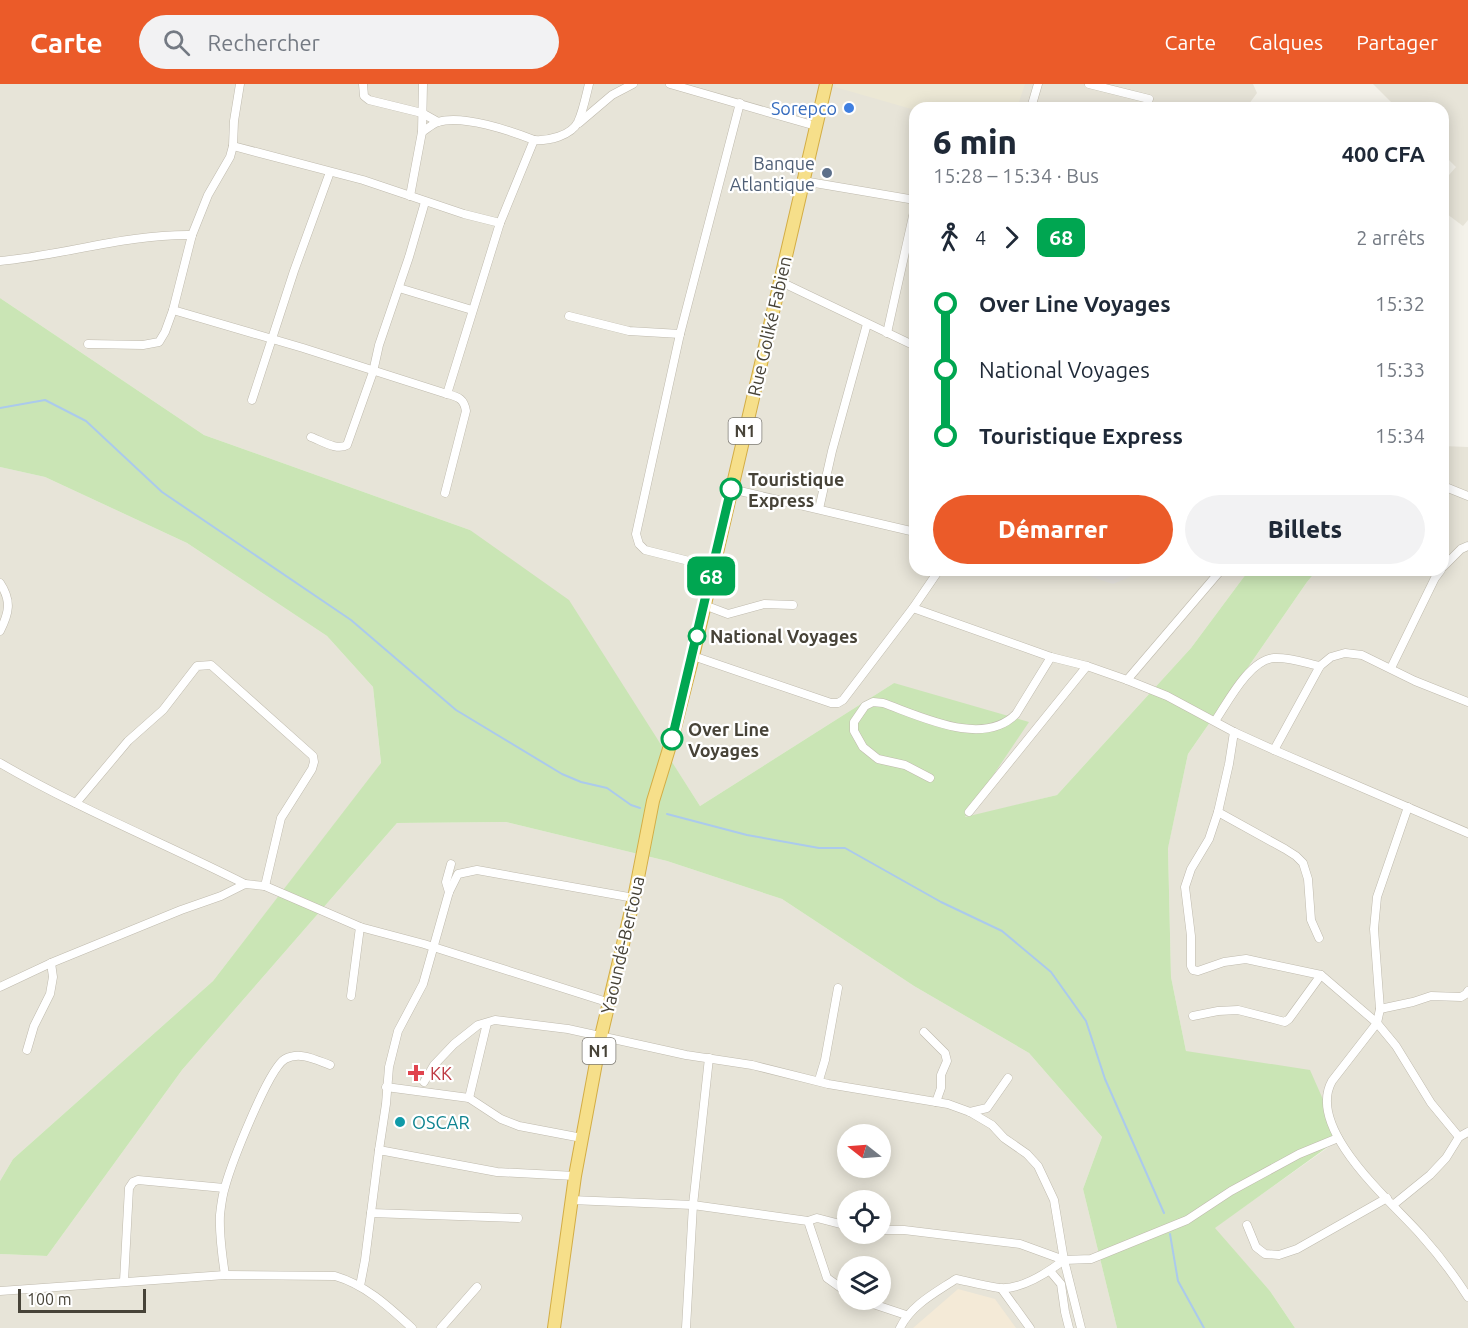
<!DOCTYPE html>
<html lang="fr">
<head>
<meta charset="utf-8">
<style>
	body { margin:0; font-family:Ubuntu,sans-serif; background:#f2f2f3; color:#1f2937; height:100vh; display:flex; flex-direction:column; font-size:22px; white-space:nowrap }
	* { box-sizing:border-box; margin:0 }
	p { font-size:20px; color:#747a83 }
	.icon { flex:none; width:33px; height:33px; fill:none; stroke:currentColor; stroke-width:2; stroke-linecap:round; stroke-linejoin:round }
	.map { position:relative; flex:1; overflow:hidden }
	.drawer { position:absolute; left:909px; top:18px; width:540px; height:474px; display:flex; flex-direction:column; background:#fff; border-radius:18px; box-shadow:0 3px 15px #0003 }
	.drawer>* { flex:none }
	.badge { padding:0 12px; border-radius:9px; font-size:21px; line-height:39px }
	.needle { width:39px; rotate:287deg }
	.fabs { position:absolute; left:837px; top:1040px; display:grid; gap:12px }
	.fabs a { display:grid; place-items:center; width:54px; height:54px; border-radius:50%; background:#fff; box-shadow:0 3px 15px #0003; font-size:30px }
	.scale { position:absolute; left:18px; bottom:15px; width:128px; box-sizing:border-box; padding-left:6px; border:3px solid #474338; border-top:0; font-size:16px; line-height:21px; white-space:nowrap; color:#474338; -webkit-text-stroke:4px #fff; paint-order:stroke }
	.map>.badge { position:absolute; translate:-50% -50%; box-shadow:0 0 0 3px #fff }
	.legs { display:flex; align-items:center; gap:9px; height:66px; padding:0 24px; font-size:20px }
	.legs p { margin-inline-start:auto }
	.overview { display:flex; align-items:center; justify-content:space-between; height:102px; padding:0 24px }
	h1 { font-size:33px; font-weight:800; line-height:45px }
	.action { display:flex; gap:12px; margin-top:auto; padding:12px 24px }
	.action a { flex:1; height:69px; border-radius:36px; background:#eb5b29; color:#fff; font-size:24px; font-weight:800; line-height:69px; text-align:center }
	.action a+a { background:#f2f2f3; color:#1f2937 }
	ul { padding:0 24px; list-style:none }
	li { display:flex; align-items:center; gap:21px; height:66px; font-size:22px }
	li i { display:grid; place-items:center; width:9px; height:100%; margin:0 8px; background:currentColor }
	li i::after { content:''; width:15px; height:15px; margin:-8px; border:4px solid; border-radius:50%; background:#fff }
	li p { margin-inline-start:auto }
	li:first-child i { background:linear-gradient(#0000 50%,currentColor 0) }
	li:last-child i { background:linear-gradient(currentColor 50%,#0000 0) }
	header { display:flex; align-items:center; gap:36px; box-sizing:border-box; height:84px; padding:0 30px; background:#eb5b29; color:#fff }
	header strong { font-size:28px }
	nav { display:flex; gap:33px; margin-inline-start:auto; font-size:21px }
	.search { width:420px; height:54px; background:#f2f2f3; display:flex; align-items:center; gap:15px; box-sizing:border-box; padding:0 21px; border-radius:33px; color:#747a83; font-size:22px }
	.map>svg:first-child { display:block }
	.residential { fill:#e7e4d8; fill-rule:evenodd }
	.commercial { fill:#f4ead7 }
	.industrial { fill:#e6e3de }
	.education { fill:#ece8d5 }
	.green { fill:#cae5b5 }
	.lines { fill:none; stroke-linecap:round; stroke-linejoin:round }
	.stream { stroke:#abcaec; stroke-width:2 }
	.minor-casing { stroke:#bfbaad; stroke-width:9 }
	.trunk-casing { stroke:#d3ad45; stroke-width:14 }
	.minor { stroke:#fff; stroke-width:8 }
	.trunk { stroke:#f6df8a; stroke-width:12 }
	.line-1-casing { stroke:#fff; stroke-width:14 }
	.line-1 { stroke:#00a651; stroke-width:9 }
	.shop-dot { fill:#3f7fe0; stroke:#fff; stroke-width:2 }
	.service-dot { fill:#5c6f8a; stroke:#fff; stroke-width:2 }
	.stop-1-dot { fill:#fff; stroke:#00a651; stroke-width:3 }
	.health-dot { fill:#e0444e; stroke:#fff; stroke-width:2 }
	.culture-dot { fill:#0f9aa8; stroke:#fff; stroke-width:2 }
	.labels { text-anchor:middle; dominant-baseline:central; stroke-width:4.5; stroke-linejoin:round; paint-order:stroke }
	.shield { fill:#fff; stroke:#7e7b74; stroke-width:1.5 }
	.shield-label { font-size:16px; font-weight:bold; fill:#474338 }
	.shop-label { font-size:18px; fill:#366cbe; stroke:#fff; text-anchor:end }
	.service-label { font-size:18px; fill:#4e5e75; stroke:#fff; text-anchor:end }
	.street-label { font-size:18px; fill:#474338; stroke:#fff }
	.stop-label { font-size:18px; font-weight:bold; fill:#474338; stroke:#fff; text-anchor:start }
	.health-label { font-size:18px; fill:#be3a42; stroke:#fff; text-anchor:start }
	.culture-label { font-size:18px; fill:#0d838f; stroke:#fff; text-anchor:start }
</style>
</head>
<body>
<header>
<strong>Carte</strong>
<div class="search"><svg class="icon" aria-label="search" viewBox="0 0 24 24"><circle cx="10" cy="10" r="6"/><path d="M15 15l6 6"/></svg>Rechercher</div>
<nav><a>Carte</a><a>Calques</a><a>Partager</a></nav>
</header>
<div class="map">
<svg width="1468" height="1244" viewBox="0 0 1468 1244">
	<rect width="100%" height="100%" fill="#f4f2ea"/>
	<g class="residential">
		<path d="M0,0H1253L1257,9L1246,24H915V486H1249L1191,564L1057,711L964,734L894,599L700,722L657,655L470,446L204,351L0,214Z"/>
		<path d="M1373,0H1468V136L1463,142L1443,127V98L1456,83L1443,70V24H1397Z"/>
		<path d="M1443,362L1468,363V1244H1295L1270,1207L1214,1144L1340,1055L1186,967L1171,893L1168,763L1188,670L1307,498L1317,486H1443Z"/>
		<path d="M0,383L45,393L187,459L327,552L373,603L381,680L213,897L13,1075L0,1097Z"/>
		<path d="M506,738L667,777L782,815L914,902L1029,969L1102,1053L1083,1105L1117,1244H0V1170L47,1172L182,986L397,739ZM848,1050H880V1083H848ZM848,1116H880V1149H848ZM848,1182H880V1215H848Z"/>
	</g>
	<path class="commercial" d="M958,1205L995,1215L1016,1244H913Z"/>
	<path class="industrial" d="M1071,486H1146L1113,500Z"/>
	<path class="education" d="M836,0H1025L1017,24H915V26L835,3Z"/>
	<path class="green" d="M0,214L204,351L470,446L569,516L700,722L894,599L1029,638L965,733L1057,711L1191,564L1249,486H1317L1307,498L1188,670L1168,764L1171,893L1186,967L1310,986L1340,1054L1215,1144L1270,1207L1295,1244H1117L1083,1105L1102,1053L1029,969L914,902L782,815L667,777L506,738L397,739L182,986L47,1172L0,1170V1097L13,1075L213,897L381,679L373,603L327,552L187,459L45,393L0,383Z"/>
	<g class="lines">
		<g class="stream">
			<path d="M0,324L45,316L86,337L162,408L351,536L456,626L562,690L581,698L607,704L631,721L640,724"/>
			<path d="M667,730L747,751L819,764H845L941,818L1002,847L1051,888L1086,937L1105,995L1164,1129"/>
			<path d="M1170,1150L1178,1197L1204,1244"/>
		</g>
		<defs>
			<g id="minor">
				<path d="M363,0L364,12L369,16L422,29L438,38"/>
				<path d="M670,0L816,42"/>
				<path d="M1089,0L1149,15"/>
				<path d="M1031,24L1038,0"/>
				<path d="M579,39L612,11L633,0"/>
				<path d="M422,48C427,45 432,40 438,38C462,30 511,47 534,56"/>
				<path d="M233,62L363,96L464,130L500,139"/>
				<path d="M803,97L915,116"/>
				<path d="M410,112L422,48L423,0"/>
				<path d="M0,177C64,171 127,150 192,151"/>
				<path d="M779,197L915,262"/>
				<path d="M399,204L472,226"/>
				<path d="M173,226L303,264L447,310L500,139L534,56C548,57 571,52 578,38C583,27 586,12 589,0"/>
				<path d="M569,232L629,247L680,250"/>
				<path d="M887,249L915,123"/>
				<path d="M88,260L143,261L159,258L165,248L173,226L192,151L208,111L230,73L233,62L234,37L240,0"/>
				<path d="M252,316L294,187L330,88"/>
				<path d="M311,353C322,357 337,367 347,361L373,288L379,261L409,173L425,118"/>
				<path d="M1443,402L1468,412"/>
				<path d="M731,405L915,448"/>
				<path d="M445,409L466,327C464,315 459,313 447,310"/>
				<path d="M819,425L832,367L867,240"/>
				<path d="M713,483L645,466L639,460L636,450L680,250L740,19"/>
				<path d="M1443,483L1461,465L1468,462"/>
				<path d="M0,499C12,517 9,529 0,547"/>
				<path d="M704,521L728,530L764,520L793,521"/>
				<path d="M913,524L1051,573L1087,582L1127,596L1167,612L1234,648L1274,666L1468,749"/>
				<path d="M693,572L831,619H838L843,616L913,524L939,486"/>
				<path d="M1391,584L1435,494L1441,486"/>
				<path d="M1127,596L1221,486"/>
				<path d="M1215,637C1228,618 1249,576 1274,574C1289,573 1306,579 1320,582"/>
				<path d="M1234,648L1229,680L1218,728L1209,755L1191,785L1185,803L1191,852V882L1193,886L1198,887L1224,878L1246,875L1321,891L1377,939L1396,962L1431,1019L1459,1053"/>
				<path d="M1274,666L1320,582L1331,573L1345,569L1362,571L1415,597L1468,618"/>
				<path d="M0,679C79,725 164,759 245,800"/>
				<path d="M930,694L905,681L878,675L863,663L854,647V638L865,622L873,618L883,619C920,632 983,664 1016,630L1051,573"/>
				<path d="M76,719L128,657L163,626L197,582L211,581L313,672L314,678L312,685L281,734L265,802"/>
				<path d="M1408,723L1377,813L1374,845L1380,925L1377,939L1332,997C1305,1045 1392,1118 1421,1151C1439,1171 1454,1191 1468,1213"/>
				<path d="M969,728L1087,582"/>
				<path d="M1218,728L1285,765L1296,772L1303,779L1308,795L1311,836L1319,854"/>
				<path d="M449,808L446,798L451,780"/>
				<path d="M0,903L51,879L181,826L221,812L245,800L265,802L360,843L424,860L610,919"/>
				<path d="M351,912L360,843"/>
				<path d="M1380,925L1413,918L1431,912L1461,913L1466,910L1468,907"/>
				<path d="M1193,932L1218,927L1238,926L1285,938L1289,935L1321,891"/>
				<path d="M924,948L945,969L947,977L941,991V1004L936,1018"/>
				<path d="M27,966L34,942L50,910L53,893L51,879"/>
				<path d="M819,996L825,976L838,904"/>
				<path d="M424,998L434,981L454,960L478,941L495,936L568,945L686,971L752,981L828,1000L948,1020L970,1028L992,1041L1004,1054L1027,1070L1038,1082L1054,1116L1064,1176L1081,1244"/>
				<path d="M386,1003L469,1014L501,1035L519,1042L582,1054"/>
				<path d="M469,1014L487,939"/>
				<path d="M970,1028L987,1024L1008,994"/>
				<path d="M379,1066L386,1020L389,983L398,947L423,900L449,808L458,790L477,786L634,814"/>
				<path d="M571,1116L693,1121L808,1137L827,1194L848,1209"/>
				<path d="M1393,1121L1430,1091L1446,1074L1459,1053L1468,1048"/>
				<path d="M371,1129L518,1134"/>
				<path d="M808,1137L817,1134L848,1142"/>
				<path d="M1247,1141L1256,1163L1265,1170L1279,1171L1297,1165L1387,1114"/>
				<path d="M880,1146H904L1020,1160L1064,1176L1091,1175L1187,1136L1231,1107L1299,1070L1338,1054"/>
				<path d="M1050,1187L1061,1200L1065,1228L1069,1244"/>
				<path d="M225,1191C222,1171 219,1151 220,1131C221,1122 222,1112 225,1103C231,1081 268,985 285,975C300,967 316,976 330,981"/>
				<path d="M124,1197L129,1104L133,1098L138,1096L224,1104"/>
				<path d="M360,1202L365,1176L379,1066L497,1088L575,1092"/>
				<path d="M1001,1204L1030,1244"/>
				<path d="M0,1207L225,1191L335,1192C366,1201 389,1223 412,1244"/>
				<path d="M858,1215L906,1231"/>
				<path d="M441,1244L477,1203"/>
				<path d="M686,1244L693,1121L709,974"/>
				<path d="M900,1244C911,1221 935,1209 956,1195C970,1198 984,1202 999,1204C1022,1206 1047,1189 1064,1176"/>
			</g>
			<path id="trunk" d="M554,1244L575,1092L601,952L634,814L653,717L672,655L693,572L826,0"/>
		</defs>
		<use href="#minor" class="minor-casing"/>
		<use href="#trunk" class="trunk-casing"/>
		<use href="#minor" class="minor"/>
		<use href="#trunk" class="trunk"/>
	</g>
	<g class="lines">
		<defs>
			<path id="line-1" d="M672,655L731,405"/>
		</defs>
		<use href="#line-1" class="line-1-casing"/>
		<use href="#line-1" class="line-1"/>
	</g>
	<circle class="shop-dot" cx="849" cy="24" r="6"/>
	<circle class="service-dot" cx="827" cy="89" r="6"/>
	<g class="stop-1-dot">
		<circle cx="731" cy="405" r="10"/>
		<circle cx="697" cy="552" r="8"/>
		<circle cx="672" cy="655" r="10"/>
	</g>
	<path class="health-dot" d="M413 980h6v6h6v6h-6v6h-6v-6h-6v-6h6z"/>
	<circle class="culture-dot" cx="400" cy="1038" r="6"/>
	<g class="labels">
		<g class="shield">
			<rect x="728.5" y="334" width="33" height="26" rx="4.5"/>
			<rect x="582.5" y="954" width="33" height="26" rx="4.5"/>
		</g>
		<g class="shield-label">
			<text x="745" y="347">N1</text>
			<text x="599" y="967">N1</text>
		</g>
		<g class="shop-label">
			<text x="837" y="24">Sorepco</text>
		</g>
		<g class="service-label">
			<text x="815" y="79">Banque<tspan x="815" dy="21">Atlantique</tspan></text>
		</g>
		<g class="street-label">
			<text transform="translate(769 242) rotate(-77)">Rue Goliké Fabien</text>
			<text transform="translate(622 861) rotate(-77)">Yaoundé-Bertoua</text>
		</g>
		<g class="stop-label">
			<text x="748" y="395">Touristique<tspan x="748" dy="21">Express</tspan></text>
			<text x="710" y="552">National Voyages</text>
			<text x="688" y="645">Over Line<tspan x="688" dy="21">Voyages</tspan></text>
		</g>
		<g class="health-label">
			<text x="430" y="989">KK</text>
		</g>
		<g class="culture-label">
			<text x="412" y="1038">OSCAR</text>
		</g>
	</g>
</svg>
<div class="fabs">
<a><svg class="needle" viewBox="-14 -14 28 28"><path d="M0-13l5 13h-10z" fill="#e53935"/><path d="M0 13l5-13h-10z" fill="#747a83"/></svg></a>
<a><svg class="icon" aria-label="locate" viewBox="0 0 24 24"><circle cx="12" cy="12" r="6"/><path d="M12 2v4M12 18v4M2 12h4M18 12h4"/></svg></a>
<a><svg class="icon" aria-label="layers" viewBox="0 0 24 24"><path d="M12 4l9 5-9 5-9-5zM3 14l9 5 9-5"/></svg></a>
</div>
<div class="scale">100 m</div>
<b class="badge" style="left:711px;top:492px;background:#00a651;color:#fff">68</b>
<section class="drawer">
<div class="overview"><div><h1>6 min</h1><p>15:28 – 15:34 · Bus</p></div><b>400 CFA</b></div>
<div class="legs"><svg class="icon" aria-label="walk" viewBox="0 0 24 24"><circle cx="13" cy="4" r="2"/><path d="M13 8l-2 6 4 7M11 14l-3 7M7 12l3-4h3l4 4"/></svg>4<svg class="icon" aria-label="forward" viewBox="0 0 24 24"><path d="M9 5l7 7-7 7"/></svg><b class="badge" style="background:#00a651;color:#fff">68</b><p>2 arrêts</p></div>
<ul>
<li><i style="color:#00a651"></i><b>Over Line Voyages</b><p>15:32</p></li>
<li><i style="color:#00a651"></i><span>National Voyages</span><p>15:33</p></li>
<li><i style="color:#00a651"></i><b>Touristique Express</b><p>15:34</p></li>
</ul>
<div class="action"><a>Démarrer</a><a>Billets</a></div>
</section>
</div>
</body>
</html>
